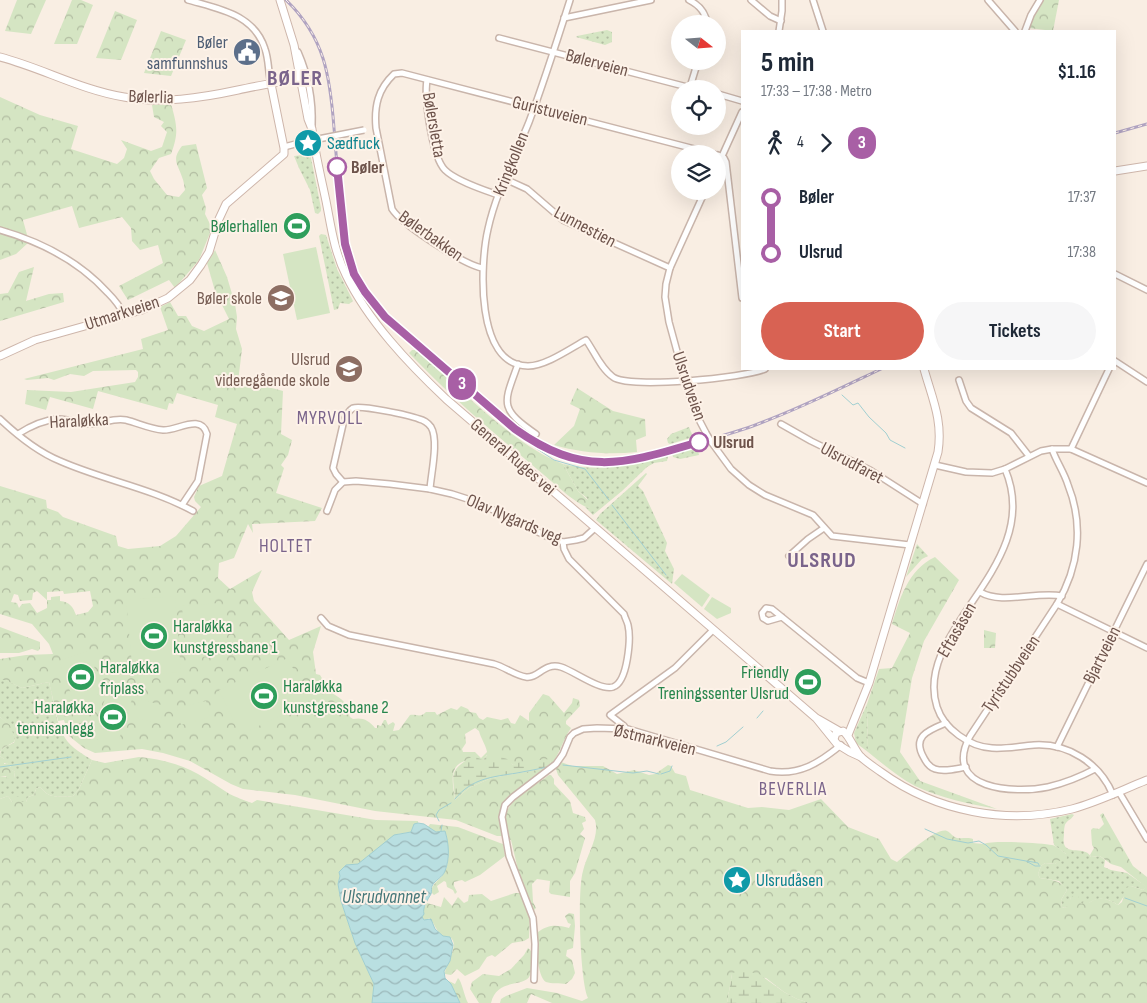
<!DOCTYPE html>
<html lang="en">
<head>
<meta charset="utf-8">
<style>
	body { margin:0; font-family:"Sofia Sans Condensed",sans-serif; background:#f6f6f7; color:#1f2937; height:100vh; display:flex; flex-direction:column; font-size:19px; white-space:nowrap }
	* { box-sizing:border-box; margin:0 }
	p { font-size:16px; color:#747a83 }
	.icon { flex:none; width:28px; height:28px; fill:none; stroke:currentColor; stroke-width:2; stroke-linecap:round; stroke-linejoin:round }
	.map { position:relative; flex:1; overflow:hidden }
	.panel { position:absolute; left:741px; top:30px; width:375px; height:340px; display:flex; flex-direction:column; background:#fff; border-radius:0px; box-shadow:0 5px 20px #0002 }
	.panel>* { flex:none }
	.badge { padding:0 10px; border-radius:16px; font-size:18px; line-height:32px }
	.needle { width:32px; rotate:107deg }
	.tools { position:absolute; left:671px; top:15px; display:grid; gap:10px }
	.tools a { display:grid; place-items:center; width:55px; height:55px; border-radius:50%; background:#fff; box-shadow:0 5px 20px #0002; font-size:25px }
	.map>.badge { position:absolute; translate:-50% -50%; box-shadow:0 0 0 2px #fff }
	.legs { display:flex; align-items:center; gap:8px; height:55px; padding:0 20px; font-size:16px }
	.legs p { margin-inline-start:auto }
	.head { display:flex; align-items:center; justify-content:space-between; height:85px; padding:0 20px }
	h1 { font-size:28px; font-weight:700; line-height:38px }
	.action { display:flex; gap:10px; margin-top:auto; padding:10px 20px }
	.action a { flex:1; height:58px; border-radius:30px; background:#d86253; color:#fff; font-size:20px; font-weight:700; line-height:58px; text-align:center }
	.action a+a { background:#f6f6f7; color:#1f2937 }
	ul { padding:0 20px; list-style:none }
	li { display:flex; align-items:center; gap:18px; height:55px; font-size:19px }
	li i { display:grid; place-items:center; width:8px; height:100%; margin:0 6px; background:currentColor }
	li i::after { content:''; width:12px; height:12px; margin:-6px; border:4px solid; border-radius:50%; background:#fff }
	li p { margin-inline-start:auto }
	li:first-child i { background:linear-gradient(#0000 50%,currentColor 0) }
	li:last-child i { background:linear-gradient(currentColor 50%,#0000 0) }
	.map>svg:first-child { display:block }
	.grass { fill:url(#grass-dots) }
	.forest { fill:url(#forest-crowns); fill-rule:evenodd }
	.wetland { fill:url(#wetland-marsh) }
	.pitch { fill:#d5e5c3 }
	.water { fill:url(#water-waves); stroke:#a1cfd1 }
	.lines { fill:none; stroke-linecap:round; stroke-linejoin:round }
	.stream { stroke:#a1cfd1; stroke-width:1 }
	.street-casing { stroke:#c9b5ab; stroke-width:8 }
	.secondary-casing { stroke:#ceb6ab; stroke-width:9 }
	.street { stroke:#fff; stroke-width:5 }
	.secondary { stroke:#fff; stroke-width:7 }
	.rail-casing { stroke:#b0a3c1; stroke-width:3 }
	.rail { stroke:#fdf2e8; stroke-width:1; stroke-dasharray:4; stroke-linecap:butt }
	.street-bridge-casing { stroke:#c9b5ab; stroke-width:8; stroke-linecap:butt }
	.street-bridge { stroke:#fff; stroke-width:5 }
	.line-1-casing { stroke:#fff; stroke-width:11 }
	.line-1 { stroke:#a85fa5; stroke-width:8 }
	.stop-1-dot { fill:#fff; stroke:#a85fa5; stroke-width:2.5 }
	.labels { text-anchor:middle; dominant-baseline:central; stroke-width:4; stroke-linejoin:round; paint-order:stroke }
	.service-label { font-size:18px; fill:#4e5e75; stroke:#fdf2e8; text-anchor:end }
	.street-label { font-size:18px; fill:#6e544c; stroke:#fdf2e8 }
	.culture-label { font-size:18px; fill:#0d838f; stroke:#fdf2e8; text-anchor:start }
	.stop-label { font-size:18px; font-weight:bold; fill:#6e544c; stroke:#fdf2e8; text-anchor:start }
	.leisure-label { font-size:18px; fill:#27864d; stroke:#fdf2e8; text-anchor:end }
	.education-label { font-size:18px; fill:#785e54; stroke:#fdf2e8; text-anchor:end }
	.neighbourhood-label { font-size:19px; letter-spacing:1px; fill:#7a648b; stroke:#fdf2e8 }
	.water-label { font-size:19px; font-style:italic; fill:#457779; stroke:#fdf2e8 }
	.district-label { font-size:22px; font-weight:bold; letter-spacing:1px; fill:#7a648b; stroke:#fdf2e8 }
</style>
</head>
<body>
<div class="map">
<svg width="1147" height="1003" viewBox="0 0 1147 1003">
	<defs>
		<pattern id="grass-dots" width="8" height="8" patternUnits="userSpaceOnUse" patternTransform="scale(1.25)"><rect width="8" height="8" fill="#d5e5c3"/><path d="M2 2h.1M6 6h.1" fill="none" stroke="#b1bca1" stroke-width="1.8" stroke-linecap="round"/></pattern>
		<pattern id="forest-crowns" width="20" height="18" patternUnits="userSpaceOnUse" patternTransform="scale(1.25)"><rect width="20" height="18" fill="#d5e5c3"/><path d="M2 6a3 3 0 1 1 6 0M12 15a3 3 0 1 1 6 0" fill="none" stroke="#b1bca1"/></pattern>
		<pattern id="wetland-marsh" width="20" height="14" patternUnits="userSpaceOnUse" patternTransform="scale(1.25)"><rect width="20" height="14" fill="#d5e5c3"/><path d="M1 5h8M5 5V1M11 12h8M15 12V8" fill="none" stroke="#b1bca1"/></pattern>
		<pattern id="water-waves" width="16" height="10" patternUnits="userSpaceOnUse" patternTransform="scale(1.25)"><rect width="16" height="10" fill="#b9dfe1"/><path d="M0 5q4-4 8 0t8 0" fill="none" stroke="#9bb7b9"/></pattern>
	</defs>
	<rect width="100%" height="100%" fill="#f9eee3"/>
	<g class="grass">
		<path d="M607,30L612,32V42L605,45L576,37L577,36Z"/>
		<path d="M309,148L321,208V211L318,214L315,213L310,190L299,168L294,156L303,155Z"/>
		<path d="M321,234L326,235L337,269L353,301L349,304L340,303L338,309L334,310L319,236Z"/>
		<path d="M689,427L693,437L670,444L668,443L667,439L671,434Z"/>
		<path d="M697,447L699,455L680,459L673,457L672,454Z"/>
		<path d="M668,456L667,461L654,463L647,467L622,491L593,515L585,507L590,508L587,498L578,491L563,464C598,472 633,466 668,456Z"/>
		<path d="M646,473L647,474L638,486L643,491L667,543L665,551L674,569L672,584L596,520L600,514Z"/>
		<path d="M917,544L928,556L922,559L906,577Z"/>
		<path d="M0,677L22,688L49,682C54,700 55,722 65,738C71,748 83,754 92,760L79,789L73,796C66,797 50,798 45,792C43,790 42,788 39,787L36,789L34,795L28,797L26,802H12L8,796L0,799V776L14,778L15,772L8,768L11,766L7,763H3L4,759L0,756C0,747 7,746 14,743L15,739L9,725L0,717Z"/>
		<path d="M867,704L868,752L856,743L854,733Z"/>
		<path d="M1072,814L1074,815C1071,820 1069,819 1066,823C1064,825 1064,832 1064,835C1060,860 1084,843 1091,857L1100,856L1105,860L1104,867L1111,870L1127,873L1147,887L1143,890L1131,886L1118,905C1109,899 1098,895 1088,904H1081L1071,897L1069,906L1065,908L1062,907L1061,900L1067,890L1059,881L1040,878L1038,874L1041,866L1045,863L1055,864L1066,854L1054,845L1050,819Z"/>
	</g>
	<g class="forest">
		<path d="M17,0H46L31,34L5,31Z"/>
		<path d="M72,0H81L93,5L77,44H54Z"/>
		<path d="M1044,0H1059L1053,31L1029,28L1035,13Z"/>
		<path d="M115,11L137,20L121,60L96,58Z"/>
		<path d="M161,31L186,40L171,76L144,73Z"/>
		<path d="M0,97L40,115L78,126L71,149L117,164L124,158L127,149L121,140L151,151L162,147L167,132L161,126L164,122L154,117L152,105L171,104C177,125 179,133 171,154L159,158L150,171L154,179L167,195L179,197L185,190C184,186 184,181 182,177C178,164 171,160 182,146L196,144L207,188L202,195L206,208L205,214L212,228L199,260L175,288L169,280L128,300L119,286L163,263L158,245L140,250L132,241L131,228L122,217L79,228L72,206L23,220L29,242L16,254L0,260Z"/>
		<path d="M215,250L227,277L235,304L237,317L236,329L242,349L238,382L242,387C256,384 269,387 283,391L281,434L292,440L288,455L281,465L284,468L276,493L322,508L315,521L252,524L253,533L248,524L234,558L219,563L218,578L230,589L262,570L252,592L254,601L289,640L321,626L313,652L316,674L320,675L323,680L322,684C328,693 338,695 344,702C348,707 348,712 350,717L353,719C362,717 369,720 375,728H377V725L381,726L384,720H386L388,725L393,722L395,724L393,731L399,730L410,715C417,714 420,718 426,712H435L437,715L451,708L457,710L461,706L468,709L470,712L476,713L479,718L483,720L487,717L501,720L508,718L511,723L515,724L520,715L529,721V713L543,694L549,696L564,713L572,703L573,698L579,700L580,706L566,721V724L571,728C562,741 561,752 551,765L550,760H546L513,765L509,762L487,755L483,760C474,758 457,760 454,771C451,778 454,792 455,800L469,788L491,778L547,768L505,800L500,814L502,836H497L456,820L375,811L295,795L243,789L231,784L190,761L163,753L142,749L95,753L84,748L69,736L64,720L58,721L49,682L22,688L5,680H0V659L26,655L53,654L49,644L32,624L0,614V486L46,500L47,508L58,512L63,517L116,536L118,546L128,549L160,546L176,536L201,507L195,501L194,497L199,486L222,476L237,424L215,417L218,405L177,393L173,404L169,403L167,410L98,391L93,409L50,397L46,410L25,404L27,390L71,392L135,382L138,377V372L136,370L93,371L84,376L70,374L54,380L48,378L27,380L24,379L143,349L141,339L168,330L160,307L170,302L178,316H186L192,326L204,331L229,319L215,291L207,263ZM37,591L47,600V608L37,613L30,603L22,604L19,608L17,603L11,602L14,594L18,595L20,601L32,600L33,593ZM63,591L64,594L90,591L93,606L88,612L76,615C73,607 70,602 60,601V596L51,597V600H47V592ZM475,728L479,731C481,739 486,745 487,752L481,758L475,752H463L462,749L466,743L465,734Z"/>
		<path d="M34,267L26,301L49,294L63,293L64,302L0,321V294L8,293L19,272Z"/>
		<path d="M412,350H415C457,385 513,445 563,464L578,491L591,503L590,508C578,506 555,484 544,475C497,436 451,397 409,353Z"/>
		<path d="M577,388L613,411L645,419L646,436L636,440L637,452C609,455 581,453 554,445L574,426L580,409L570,404Z"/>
		<path d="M935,557L959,580L924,641L912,678L900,752L920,781L997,809C969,804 941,798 915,786C898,777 883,764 868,752L867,704L879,669L892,668L910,633L892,624C900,598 908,570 935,557Z"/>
		<path d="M0,627L40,642V649L38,651L32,649L19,653H0Z"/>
		<path d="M984,630L996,633L995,648H984Z"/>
		<path d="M0,717L10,725L15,739L14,742L3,748L0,752Z"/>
		<path d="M0,756L4,759V764L7,763L11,765L9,768L15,772L14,778L7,779L6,776H0Z"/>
		<path d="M139,757C160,759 180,764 198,774C209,780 218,787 228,793C230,795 249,802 252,803L257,800L376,820L418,821V823L414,824L411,832L398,834L358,864L345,866L339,872L340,876L338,884L341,901L355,943L374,984L372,1003H0V799L8,796L12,802L15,796L19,797L20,802H26L28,797L34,795L36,789L39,787C42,788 43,790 45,792C50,798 66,797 73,796L79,789L92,760L105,763Z"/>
		<path d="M561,762L572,766H603L617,774L634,770L649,775L655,774L668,765L671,766L675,773L686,776L690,790L748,808L762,807L789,810L821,799L848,827L879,839L891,859L897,862C906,855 937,827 947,831C951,833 953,837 957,838C962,839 968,837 973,839V843L984,844C991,840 1042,843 1052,845C1057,846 1062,851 1066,854L1067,858L1065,860L1059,861L1055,864L1045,863L1041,866L1038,874L1040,878C1051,880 1061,880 1067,890L1061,900L1062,907L1065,908L1068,906L1071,897L1076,894L1078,895L1081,904L1085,901L1089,903C1098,895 1109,899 1118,905L1122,902L1126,888L1131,886L1143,890L1146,887L1121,867L1111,864L1100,856L1091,857L1090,855L1094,848L1092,845L1091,830L1093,828L1099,829L1104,824L1100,815L1103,813L1133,866L1147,877V1003H810L797,999L784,992L766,978L732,974L727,1003H552L531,994L527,1003H500L501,999L506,996L527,988L557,993L582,1001L588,998C580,982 577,890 583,871C587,854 600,837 595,820L558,775L556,769Z"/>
		<path d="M549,775H551L554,779V784L570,801L573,813L585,817L586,821L582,823L584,829L580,834L585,838L575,873L570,881V897L551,894L549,892L550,881L537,879L532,884L533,902L536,908L533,911L532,910L518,875L519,874L511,840H508C507,834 505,826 505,820C506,799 534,787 549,775Z"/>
		<path d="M430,824L458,827L500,843L503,844L505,856L480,875L465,882L462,880L454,882V886L457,892L455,894L453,890L447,887L446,882L444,881L437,886L439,892L434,895L431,892C432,883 440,880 444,873C451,861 448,846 446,834L432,831L428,827Z"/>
		<path d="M515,893H521L530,916L529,938L524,941L512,943L495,957L492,955L487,957L479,969L465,976L457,969L451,975L445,974C444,966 460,946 451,938C448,936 445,937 443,936C436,932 435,923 429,918L427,921L422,918L423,910L427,903L441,907L444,897L452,906L458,897L464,903L468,901L469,895L482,894L491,901Z"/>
		<path d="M569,913L574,914L575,926L573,948L567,950L566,956L572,960L575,973L572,979L566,984C560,983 551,984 546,982C537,977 535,941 538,932C549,924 557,925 569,928L571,924L568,923L565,916Z"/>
		<path d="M528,948L531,951C531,959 532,968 530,975C526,988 497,977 491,1003H479L470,989L472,982L483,974L499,976L511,969L524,955Z"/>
		<path d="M458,978C462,981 464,996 468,1003H460L449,981L455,984Z"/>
	</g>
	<g class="wetland">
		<path d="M489,753L507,759L513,765L520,762L550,759L551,765L547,768L491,778L469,788L455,800C453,773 448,771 473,756L483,760Z"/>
		<path d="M738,970L759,974L784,992L797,999L810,1003H727L732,974Z"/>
	</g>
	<g class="pitch">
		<path d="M316,247L330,313L297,320L283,254Z"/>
		<path d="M682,574L710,595L702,607L674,583Z"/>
		<path d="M175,596L181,672L133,676L126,600Z"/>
		<path d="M712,597L731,608V613L717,619L704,609Z"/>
		<path d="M220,603L223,628L184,631L182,606Z"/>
		<path d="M223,631L225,655L187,658L185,635Z"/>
		<path d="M89,651L103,693H99L85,710L78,713L59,661Z"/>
		<path d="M288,658L309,702L240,735L219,690Z"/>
		<path d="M108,689L133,696L117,746L93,738Z"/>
		<path d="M139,699L165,706L160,724L134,717Z"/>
		<path d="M206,701L210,717L181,725L177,708Z"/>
	</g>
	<path class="water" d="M418,823L424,824L436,832L445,831C449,844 450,858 445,871C443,877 435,880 432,886C431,888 432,891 431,894C428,899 422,908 424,914L422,917L424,920L431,919L435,929L443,936L450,937L453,945L450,961L444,971L445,978L451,984L460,1003H372L374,984L355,943L341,901L338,884L340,876L339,872L346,865L358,864L394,835L411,832L414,824Z"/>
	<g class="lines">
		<g class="stream">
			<path d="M422,355L516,435L554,460L585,469L609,500"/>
			<path d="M842,395L853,405L858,403L869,417L886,433L890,440L905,448"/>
			<path d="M612,505L666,575"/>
			<path d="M757,718L763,711"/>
			<path d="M717,746L726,742L743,727"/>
			<path d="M563,765L633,773L647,771L659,774"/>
			<path d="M0,767L71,757"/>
			<path d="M661,774L670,771L672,766"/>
			<path d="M455,799C472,778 492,777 517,773C528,771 538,769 548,767"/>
			<path d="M439,821L436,815L439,810L451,803"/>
			<path d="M925,829L947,839L968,843L979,841L986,845L998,856L1026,861L1035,866H1040"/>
			<path d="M441,831L442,825"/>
			<path d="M1027,861L1038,863L1039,865"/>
			<path d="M1125,898L1147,906"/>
		</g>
		<defs>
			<g id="street">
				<path d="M188,0C219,9 254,14 265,49C269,60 268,72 271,84"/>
				<path d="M570,0C557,41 544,82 529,122C515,157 496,192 488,229C480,263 475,366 528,366C546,366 571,348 586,340C594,351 601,369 613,377C629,389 745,378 765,369"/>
				<path d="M689,0C699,5 706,13 707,24"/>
				<path d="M751,0L770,16L781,21"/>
				<path d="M813,0L823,31"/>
				<path d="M988,0L1015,31"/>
				<path d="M564,18L651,0"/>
				<path d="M779,31L782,11V0"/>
				<path d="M1025,31L1031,15L1040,0"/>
				<path d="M499,38L695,89"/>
				<path d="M298,52C308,75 313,102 312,126"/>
				<path d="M427,80C424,98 432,157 445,170C456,181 484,190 498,195"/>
				<path d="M690,87L698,61"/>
				<path d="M718,94L742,101"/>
				<path d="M284,147L303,142"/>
				<path d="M718,155L724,158L726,162L742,298"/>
				<path d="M718,165L742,112"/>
				<path d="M505,179L527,189L563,220L670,268"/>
				<path d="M705,191L670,268L666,284L665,297L669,322L687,388L695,412L706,433"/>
				<path d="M0,230C42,242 79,261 108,293C115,300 120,306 124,315"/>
				<path d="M482,268C463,264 402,225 392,209L376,128C374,106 378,89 394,74L402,73L714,154"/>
				<path d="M1115,274L1147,290"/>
				<path d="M1115,361L1147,382"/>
				<path d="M518,364C504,403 498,408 536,434"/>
				<path d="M959,380L966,401L971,408L1011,433L1029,456"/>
				<path d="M0,419C17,435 38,452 60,461C103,480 151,488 193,511"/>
				<path d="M781,424L811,441L870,470L923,504"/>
				<path d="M18,434C29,427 44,420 57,419C69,418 80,425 92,424C103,424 114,417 126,420C138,423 150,429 163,430C177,431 201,413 207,434L198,481L182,505"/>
				<path d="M712,443L731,469L749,485L765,495L813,515L832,536L910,545"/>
				<path d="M1052,449C1056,461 1064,472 1068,485C1084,525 1079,567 1057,604L970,736C941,790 1015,794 1048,787C1065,783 1080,777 1095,769"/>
				<path d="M1071,449L1109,369"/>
				<path d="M935,465L966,472L992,473L1005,469L1041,451L1052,449H1071L1147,483"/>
				<path d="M1005,469C1046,565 912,629 937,707C944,729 970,747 992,748C1006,749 1020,746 1034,745C1068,743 1100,763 1113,795"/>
				<path d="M343,482L336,474L333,468L344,420C346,416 348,411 353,408C361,405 409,415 419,419C424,420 428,423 431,427C439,440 431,474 430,489"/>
				<path d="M327,511L335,490L343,482L356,481L390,484L430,489L452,494L477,502L546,536L563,542L576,540L584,538L595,528"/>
				<path d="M789,556L808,539L824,528"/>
				<path d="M980,592C1002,605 1036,591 1062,596"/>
				<path d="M1057,604L1147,648"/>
				<path d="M782,617L768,621L763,618L762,613L766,608L772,609L857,678L869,683"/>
				<path d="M321,618L328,626L349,635C398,645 446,654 494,664C505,667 516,676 526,677C538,679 544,662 561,667C574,671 600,691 613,687C628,682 631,638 628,625C627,621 625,618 624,614L569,559L564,549L563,542"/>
				<path d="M946,723C929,730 911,736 924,758C926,762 929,767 935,769C944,772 956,769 966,767"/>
				<path d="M626,729L624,726L610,715L675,668L713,630"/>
				<path d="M1057,747L1147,564"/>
				<path d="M1119,792L1147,839"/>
				<path d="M534,980L535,944L533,918L509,856L502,817L505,805L513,797L556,764L563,754L570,737L574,733L583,729L597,728L628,729L770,771C799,776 819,763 841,745"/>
			</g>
			<g id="secondary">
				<path d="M280,0L294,45L308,119L312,129C315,153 321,177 326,201C331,226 334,251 346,275C368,321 409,364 446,399L816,718L837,744L850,752L861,757"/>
				<path d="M0,57C42,68 81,90 124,97C161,104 201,98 238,90C260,85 283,82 305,76"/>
				<path d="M1115,171L1147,166"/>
				<path d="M0,356L35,340L142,310L168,298L190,280L201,265L209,252L219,219L226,204L284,154V148L271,84"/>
				<path d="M818,719L839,731"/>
				<path d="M848,735L869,683L938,452C943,420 932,398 924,369"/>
				<path d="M834,739L836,733L843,731C849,735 854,749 860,756C866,762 874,767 881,772C936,812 1007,825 1072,809C1098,802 1122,790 1147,780"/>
			</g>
		</defs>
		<use href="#street" class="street-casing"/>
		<use href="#secondary" class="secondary-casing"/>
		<use href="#street" class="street"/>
		<use href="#secondary" class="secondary"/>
		<defs>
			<g id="rail">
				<path d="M286,0C325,38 330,76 334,128C336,152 338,176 339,200C341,220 342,240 349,260C357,282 370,300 385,317L515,429C543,449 574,463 610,463C636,463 662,453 687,446C713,438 739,432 763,422C803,407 843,387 881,369"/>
				<path d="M1115,133L1147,124"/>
			</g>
		</defs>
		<use href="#rail" class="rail-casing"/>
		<use href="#rail" class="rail"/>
		<defs>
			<g id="street-bridge">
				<path d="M303,142L364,130"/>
				<path d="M706,433L712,443"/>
			</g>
		</defs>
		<use href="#street-bridge" class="street-bridge-casing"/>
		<use href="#street-bridge" class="street-bridge"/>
	</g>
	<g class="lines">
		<defs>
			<path id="line-1" d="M337,167L345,244L354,274L365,292L385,317L515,429C584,478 624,464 699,442"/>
		</defs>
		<use href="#line-1" class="line-1-casing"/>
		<use href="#line-1" class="line-1"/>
	</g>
	<defs>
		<symbol id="civic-disc" viewBox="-11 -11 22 22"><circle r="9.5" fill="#5c6f8a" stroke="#fdf2e8"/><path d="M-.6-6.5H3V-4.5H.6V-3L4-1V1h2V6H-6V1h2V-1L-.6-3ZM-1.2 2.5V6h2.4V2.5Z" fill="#fff"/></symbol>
		<symbol id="sight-disc" viewBox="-11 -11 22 22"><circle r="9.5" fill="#0f9aa8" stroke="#fdf2e8"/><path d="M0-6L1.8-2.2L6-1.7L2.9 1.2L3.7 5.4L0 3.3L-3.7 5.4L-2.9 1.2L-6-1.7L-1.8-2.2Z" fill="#fff"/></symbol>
		<symbol id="stadium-disc" viewBox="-11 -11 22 22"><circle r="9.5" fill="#2e9e5b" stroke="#fdf2e8"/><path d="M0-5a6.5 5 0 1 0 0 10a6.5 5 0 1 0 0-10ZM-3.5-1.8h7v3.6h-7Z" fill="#fff"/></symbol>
		<symbol id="school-disc" viewBox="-11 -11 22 22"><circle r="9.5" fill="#8d6e63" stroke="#fdf2e8"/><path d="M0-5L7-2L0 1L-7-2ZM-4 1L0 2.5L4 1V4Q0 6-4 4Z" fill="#fff"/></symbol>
	</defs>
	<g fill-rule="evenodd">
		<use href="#civic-disc" x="231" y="36" width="32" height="32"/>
		<use href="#sight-disc" x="292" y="127" width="32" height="32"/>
		<use href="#stadium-disc" x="281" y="210" width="32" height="32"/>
		<use href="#school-disc" x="265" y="282" width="32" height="32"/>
		<use href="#school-disc" x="333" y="353" width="32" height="32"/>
		<use href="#stadium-disc" x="138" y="620" width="32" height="32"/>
		<use href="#stadium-disc" x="65" y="661" width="32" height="32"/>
		<use href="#stadium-disc" x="792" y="666" width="32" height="32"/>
		<use href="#stadium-disc" x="248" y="680" width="32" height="32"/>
		<use href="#stadium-disc" x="97" y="701" width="32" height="32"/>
		<use href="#sight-disc" x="721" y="864" width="32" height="32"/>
	</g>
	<g class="stop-1-dot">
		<circle cx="337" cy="167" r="9"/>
		<circle cx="699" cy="442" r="9"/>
	</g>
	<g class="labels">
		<g class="service-label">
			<text x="228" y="42">Bøler<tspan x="228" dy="21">samfunnshus</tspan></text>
		</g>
		<g class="street-label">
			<text transform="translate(597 63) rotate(15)">Bølerveien</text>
			<text transform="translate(151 97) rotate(2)">Bølerlia</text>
			<text transform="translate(550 111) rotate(14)">Guristuveien</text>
			<text transform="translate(434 125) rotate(80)">Bølersletta</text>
			<text transform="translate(511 164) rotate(-68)">Kringkollen</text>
			<text transform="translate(585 227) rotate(28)">Lunnestien</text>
			<text transform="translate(431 236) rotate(35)">Bølerbakken</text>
			<text transform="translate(122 313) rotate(-18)">Utmarkveien</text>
			<text transform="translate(689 386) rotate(71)">Ulsrudveien</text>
			<text transform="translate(79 421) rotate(-3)">Haraløkka</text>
			<text transform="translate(513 457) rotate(41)">General Ruges vei</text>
			<text transform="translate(852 463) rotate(28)">Ulsrudfaret</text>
			<text transform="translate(514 519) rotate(23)">Olav Nygards veg</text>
			<text transform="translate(957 630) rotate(-60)">Eftasåsen</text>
			<text transform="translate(1102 655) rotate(-63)">Bjartveien</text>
			<text transform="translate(1011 674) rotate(-56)">Tyristubbveien</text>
			<text transform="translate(655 740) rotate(14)">Østmarkveien</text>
		</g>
		<g class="culture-label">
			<text x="327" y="143">Sædfuck</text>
			<text x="756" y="880">Ulsrudåsen</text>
		</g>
		<g class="stop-label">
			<text x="351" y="167">Bøler</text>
			<text x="713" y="442">Ulsrud</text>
		</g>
		<g class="leisure-label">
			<text x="278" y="226">Bølerhallen</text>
			<text x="173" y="626" text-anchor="start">Haraløkka<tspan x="173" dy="21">kunstgressbane 1</tspan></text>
			<text x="100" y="667" text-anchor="start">Haraløkka<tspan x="100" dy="21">friplass</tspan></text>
			<text x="789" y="672">Friendly<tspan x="789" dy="21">Treningssenter Ulsrud</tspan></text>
			<text x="283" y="686" text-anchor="start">Haraløkka<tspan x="283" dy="21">kunstgressbane 2</tspan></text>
			<text x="94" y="707">Haraløkka<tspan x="94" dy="21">tennisanlegg</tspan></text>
		</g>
		<g class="education-label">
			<text x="262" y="298">Bøler skole</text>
			<text x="330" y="359">Ulsrud<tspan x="330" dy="21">videregående skole</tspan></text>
		</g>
		<g class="neighbourhood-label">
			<text x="330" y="418">MYRVOLL</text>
			<text x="286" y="546">HOLTET</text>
			<text x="793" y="789">BEVERLIA</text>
		</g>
		<g class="water-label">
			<text x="384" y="897">Ulsrudvannet</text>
		</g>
		<g class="district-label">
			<text x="295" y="78">BØLER</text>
			<text x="822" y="560">ULSRUD</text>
		</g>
	</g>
</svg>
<div class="tools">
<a><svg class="needle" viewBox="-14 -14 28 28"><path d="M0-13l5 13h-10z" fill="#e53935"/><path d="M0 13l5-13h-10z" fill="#747a83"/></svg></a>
<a><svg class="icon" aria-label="locate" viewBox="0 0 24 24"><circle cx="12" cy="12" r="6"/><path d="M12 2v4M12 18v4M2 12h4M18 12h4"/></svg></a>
<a><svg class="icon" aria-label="layers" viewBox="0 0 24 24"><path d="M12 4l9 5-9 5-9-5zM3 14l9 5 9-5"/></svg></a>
</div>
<b class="badge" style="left:462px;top:384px;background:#a85fa5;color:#fff">3</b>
<section class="panel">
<div class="head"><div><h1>5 min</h1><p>17:33 – 17:38 · Metro</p></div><b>$1.16</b></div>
<div class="legs"><svg class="icon" aria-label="walk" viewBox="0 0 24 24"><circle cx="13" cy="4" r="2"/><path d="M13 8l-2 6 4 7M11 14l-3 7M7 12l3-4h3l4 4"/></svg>4<svg class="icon" aria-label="forward" viewBox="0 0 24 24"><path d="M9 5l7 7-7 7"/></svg><b class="badge" style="background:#a85fa5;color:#fff">3</b></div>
<ul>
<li><i style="color:#a85fa5"></i><b>Bøler</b><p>17:37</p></li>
<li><i style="color:#a85fa5"></i><b>Ulsrud</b><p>17:38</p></li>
</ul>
<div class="action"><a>Start</a><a>Tickets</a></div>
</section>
</div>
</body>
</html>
